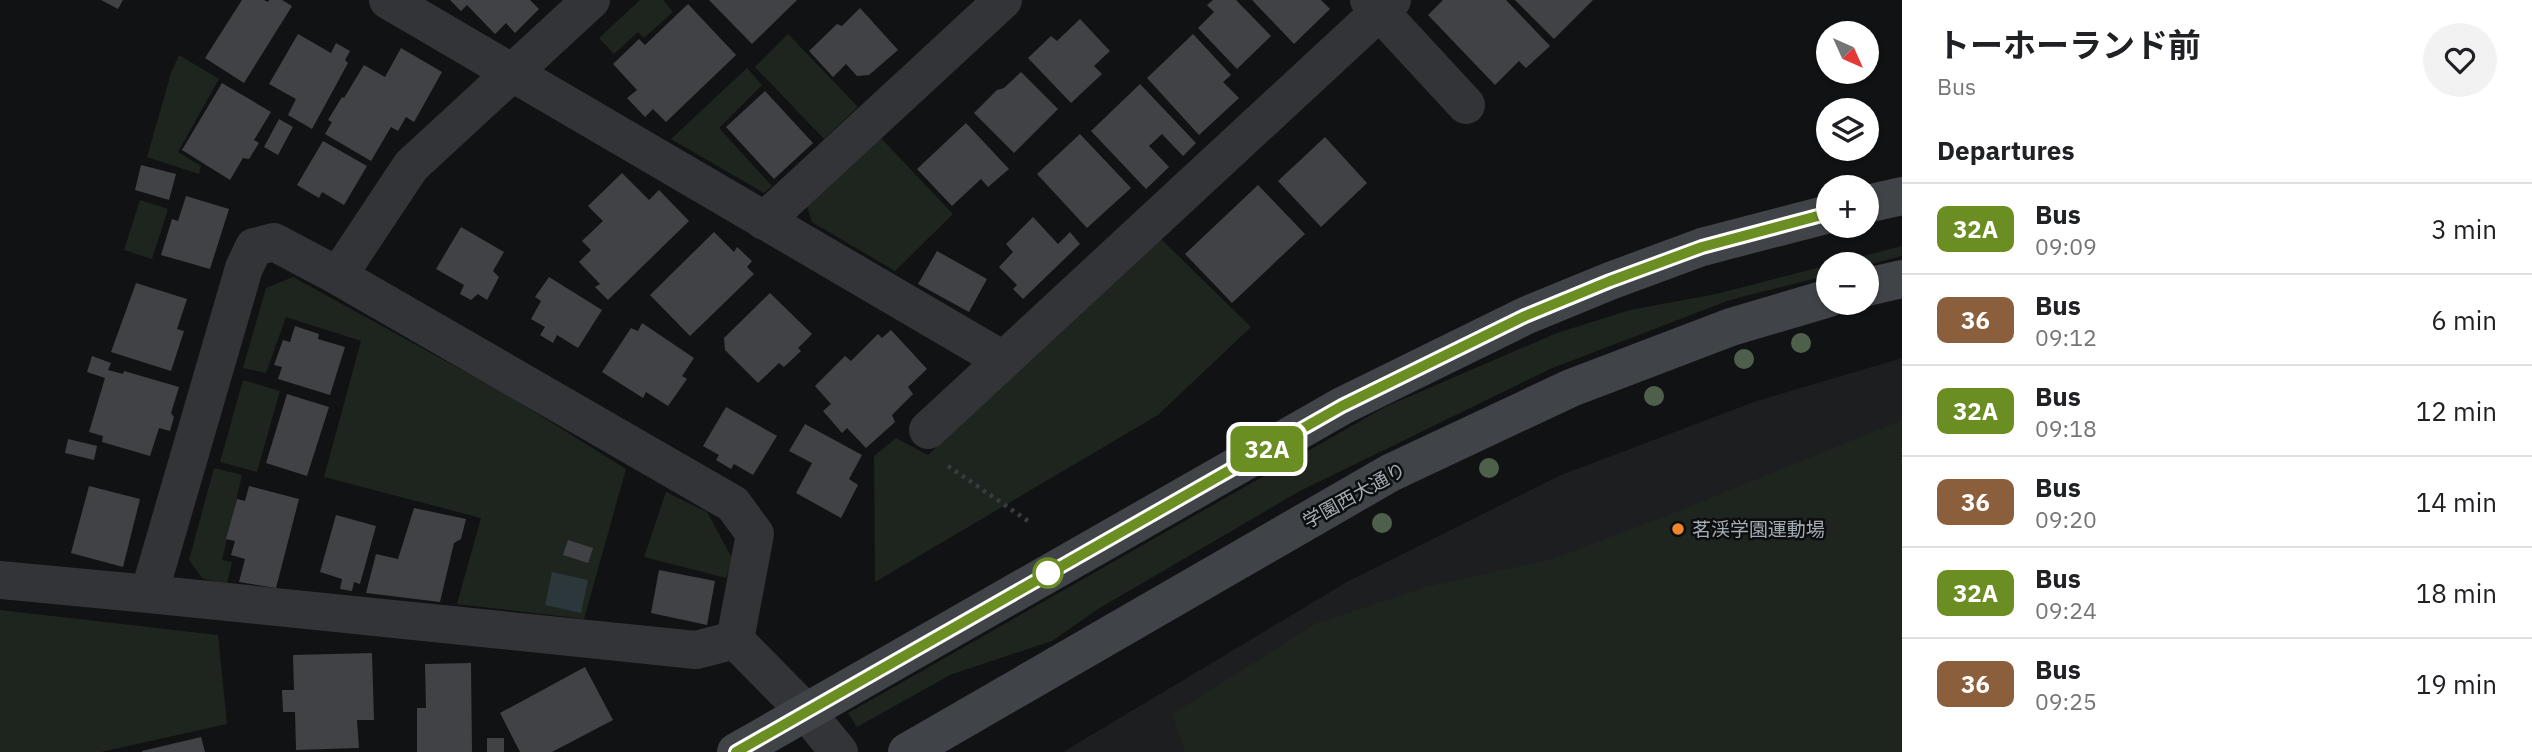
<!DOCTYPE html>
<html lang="en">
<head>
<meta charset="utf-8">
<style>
	body { margin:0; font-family:"IBM Plex Sans","Noto Sans JP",sans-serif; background:#f2f2f2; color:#202124; height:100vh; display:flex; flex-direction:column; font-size:26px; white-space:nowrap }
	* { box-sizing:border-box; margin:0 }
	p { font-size:23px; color:#757577 }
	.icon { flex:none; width:38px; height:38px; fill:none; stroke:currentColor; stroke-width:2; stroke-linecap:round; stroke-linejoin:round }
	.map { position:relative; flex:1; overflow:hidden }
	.details { display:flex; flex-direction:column; background:#fff; width:630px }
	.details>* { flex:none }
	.badge { padding:0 14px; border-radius:10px; font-size:24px; line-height:46px }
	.needle { width:46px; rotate:135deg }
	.fabs { position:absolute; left:1816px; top:21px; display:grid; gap:14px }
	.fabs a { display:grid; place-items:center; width:63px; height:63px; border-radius:50%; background:#fff; box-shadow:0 2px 5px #0004; font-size:35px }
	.map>.badge { position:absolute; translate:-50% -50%; box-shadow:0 0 0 4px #fff }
	h2 { padding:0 35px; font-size:26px; line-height:63px }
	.round { display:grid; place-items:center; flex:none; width:74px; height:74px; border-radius:37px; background:#f2f2f2 }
	.summary { display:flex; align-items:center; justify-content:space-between; height:119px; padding:0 35px }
	h1 { font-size:33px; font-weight:700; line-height:52px }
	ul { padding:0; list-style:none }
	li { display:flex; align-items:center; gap:21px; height:91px; padding:0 35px; border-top:2px solid #e0e0e0 }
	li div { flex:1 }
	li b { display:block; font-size:26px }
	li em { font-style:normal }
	li .badge { min-width:77px; font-weight:700; text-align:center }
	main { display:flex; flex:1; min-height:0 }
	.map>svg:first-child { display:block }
	.built { fill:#1d1e20 }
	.green { fill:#1e251e }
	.water { fill:#2b373b }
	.building { fill:#404246 }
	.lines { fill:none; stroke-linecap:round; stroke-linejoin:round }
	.path { stroke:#383c3f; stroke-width:4.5; stroke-dasharray:3.5 5; stroke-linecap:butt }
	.minor { stroke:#323438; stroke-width:38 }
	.tertiary { stroke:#323438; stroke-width:38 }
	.secondary { stroke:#404448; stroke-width:38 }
	.tree { fill:#4e604c }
	.line-casing { stroke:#fff; stroke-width:16 }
	.line { stroke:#6b8e23; stroke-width:10 }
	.poi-dot { fill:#ef852d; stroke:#0c0d0e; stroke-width:2.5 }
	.stop-dot { fill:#fff; stroke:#6b8e23; stroke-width:3.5 }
	.labels { text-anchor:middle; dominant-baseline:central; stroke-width:5; stroke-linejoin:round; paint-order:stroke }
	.street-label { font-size:19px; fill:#a3abb3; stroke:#0c0d0e }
	.poi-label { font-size:19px; fill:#a3abb3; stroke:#0c0d0e; text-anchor:start }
</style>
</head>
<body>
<main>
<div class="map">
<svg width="1902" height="752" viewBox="0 0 1902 752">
	<rect width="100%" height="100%" fill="#111213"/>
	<path class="built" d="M1902,358V752H1063L1347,582L1561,475L1754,402Z"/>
	<g class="green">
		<path d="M640,0H663L673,12L644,38L638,32L614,54L599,38Z"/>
		<path d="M788,34L858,107L824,139L755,67Z"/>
		<path d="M179,55L219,79L178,152L201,166L199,174L147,157L171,73Z"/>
		<path d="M747,68L762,85L719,128L772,186L764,193L671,139Z"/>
		<path d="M880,137L953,214L895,271L812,222L807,206Z"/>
		<path d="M140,200L168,209L152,259L124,250Z"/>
		<path d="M1160,238L1251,327L1158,415L875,582L874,456L896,438L928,455Z"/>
		<path d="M1902,246V256L1867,265L1832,264Z"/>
		<path d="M1829,265V275L1730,300L1550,369L1300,491L1098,609L1052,641L950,675L857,727L848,713L1385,407L1557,333L1630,310L1716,294Z"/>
		<path d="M293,277L509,396L626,469L584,619L457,604L481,518L324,477L361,341L286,317L266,373L243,368L266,288Z"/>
		<path d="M243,380L280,391L257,472L220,462Z"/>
		<path d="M1902,420V752H1185L1172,714L1317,623L1430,586L1553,559L1681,510Z"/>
		<path d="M214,468L242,475L222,560L232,562L227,584L203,579L189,560Z"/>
		<path d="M666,492L707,512L733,560L726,578L644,557Z"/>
		<path d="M0,610L218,635L227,724L101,752H0Z"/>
	</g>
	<path class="water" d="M552,572L588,580L581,613L545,605Z"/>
	<g class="building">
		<path d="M101,0H123L118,9Z"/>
		<path d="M242,0H264L268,2L269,0H282L292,6L244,83L205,58Z"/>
		<path d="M450,0H530L539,9L515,33L506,23L495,34L467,5L461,11Z"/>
		<path d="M709,0H797L752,44Z"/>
		<path d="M1213,0H1236L1271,36L1237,69L1198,28L1214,12L1207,5Z"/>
		<path d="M1252,0H1321L1330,9L1294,44Z"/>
		<path d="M1443,0H1506L1550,46L1526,68L1519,61L1495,85L1428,15Z"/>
		<path d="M1515,0H1593L1554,39Z"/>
		<path d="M688,4L736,55L666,122L653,109L645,117L627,98L637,90L613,64L639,39L645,45Z"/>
		<path d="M860,8L898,50L869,75L857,76L846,64L833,77L809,51L837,24L842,26Z"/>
		<path d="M1080,19L1110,51L1094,66L1102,74L1071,103L1028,58L1051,36L1057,41Z"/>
		<path d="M298,34L331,53L336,43L350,51L345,60L348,63L312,129L288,115L296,99L269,84Z"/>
		<path d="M1193,34L1231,75L1223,82L1239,98L1199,135L1147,78Z"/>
		<path d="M401,48L442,72L414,122L406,117L398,131L391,127L371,161L325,134L332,122L328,120L342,97L344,98L364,65L385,77Z"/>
		<path d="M1021,72L1058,109L1014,153L974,113L997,90L1004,88Z"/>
		<path d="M222,83L271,112L254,140L259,143L249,159L243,158L230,180L182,150Z"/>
		<path d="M1140,84L1196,143L1183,156L1162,134L1149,146L1169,167L1146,189L1091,131Z"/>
		<path d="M765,91L813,143L774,179L726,127Z"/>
		<path d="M279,119L293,127L278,155L264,147Z"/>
		<path d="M966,123L1009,169L988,187L981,179L952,206L917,169Z"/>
		<path d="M1080,134L1131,188L1087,228L1037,174Z"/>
		<path d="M1325,137L1367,183L1321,227L1278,181Z"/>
		<path d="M323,141L367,166L344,205L322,192L319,198L297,185Z"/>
		<path d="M141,165L176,174L169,200L135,190Z"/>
		<path d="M622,173L649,200L659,190L689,221L608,300L595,287L600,284L579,262L591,250L582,241L603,221L588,206Z"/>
		<path d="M1258,185L1305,234L1232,303L1185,254Z"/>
		<path d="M186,196L229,209L210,269L161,255L172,219L178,221Z"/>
		<path d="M1033,217L1058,244L1070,232L1080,244L1023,299L1013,289L1017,285L999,267L1013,252L1006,244Z"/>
		<path d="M461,227L504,252L493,271L499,277L487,300L478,294L471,300L460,294L464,285L436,269Z"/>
		<path d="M714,232L734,252L737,247L752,261L747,267L754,274L690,336L650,295Z"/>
		<path d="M937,251L987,279L969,312L918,284Z"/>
		<path d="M549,277L602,310L578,348L557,335L553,343L540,335L545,327L531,319L541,301L535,297Z"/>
		<path d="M136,283L187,299L177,329L184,331L171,371L111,352Z"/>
		<path d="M770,293L812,334L798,348L801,351L784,367L779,363L758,383L725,350L724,338Z"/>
		<path d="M642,323L694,358L682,376L687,379L668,406L646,392L643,398L602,372L631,328L638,331Z"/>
		<path d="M295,326L319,334L318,339L345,347L330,395L278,379L282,367L274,365L283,340L290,342Z"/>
		<path d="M891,330L927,369L908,387L913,394L892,415L895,422L866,448L847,428L842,433L823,411L831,404L815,386L845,356L851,361L878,334L882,338Z"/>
		<path d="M92,356L111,363L108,370L123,374L124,371L179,387L171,413L174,417L170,431L159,428L150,456L102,442L103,436L89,432L105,378L87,372Z"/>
		<path d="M287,394L329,407L307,476L266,463Z"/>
		<path d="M726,407L777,436L753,475L734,464L731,469L716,460L719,455L703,446Z"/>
		<path d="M805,424L862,455L849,479L858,485L841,518L796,493L812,463L789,451Z"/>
		<path d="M68,439L97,446L94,460L65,453Z"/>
		<path d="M89,486L140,499L123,567L71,553Z"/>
		<path d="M249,486L299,499L276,588L239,582L245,559L231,555L235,541L226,539L237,499L245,501Z"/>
		<path d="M414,508L466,519L461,539L454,543L440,602L366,593L376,554L398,559Z"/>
		<path d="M336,515L376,526L360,584L354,582L352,591L340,589L342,579L320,572Z"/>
		<path d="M568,540L593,548L588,563L563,555Z"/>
		<path d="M659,570L715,581L707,625L651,613Z"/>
		<path d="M372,653L374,720H357L359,748L296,750L295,712H283L282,690H294L293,655Z"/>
		<path d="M471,663L472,752H417V708H426L425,664Z"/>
		<path d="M585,667L613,720L552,752H520L500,713Z"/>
		<path d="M201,737L205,752H142V751Z"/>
		<rect x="487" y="738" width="17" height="14"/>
	</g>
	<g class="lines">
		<path class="path" d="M948,466L1028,521"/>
		<g class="minor">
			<path d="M388,0L1003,360"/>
			<path d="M764,221L1003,0"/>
			<path d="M274,242L338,276L733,504L755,534L735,640L696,650L149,594L244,268L254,247Z"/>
			<path d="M928,430L1392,0"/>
			<path d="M0,580L149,594"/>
			<path d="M735,640L807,713L839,752"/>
		</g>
		<g class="tertiary">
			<path d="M1369,0L1466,105"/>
			<path d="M338,276L411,166L591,0"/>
		</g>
		<g class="secondary">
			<path d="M1867,204L1902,196"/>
			<path d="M1867,287L1902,279"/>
			<path d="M736,752L1342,406L1525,316L1610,281L1702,247L1829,214"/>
			<path d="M907,752L1390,473L1571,388L1731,327L1829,298"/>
		</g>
	</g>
	<g class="tree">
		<circle cx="1801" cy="343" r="10"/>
		<circle cx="1744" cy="359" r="10"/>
		<circle cx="1654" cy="396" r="10"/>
		<circle cx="1489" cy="468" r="10"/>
		<circle cx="1382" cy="523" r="10"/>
	</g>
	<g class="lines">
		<defs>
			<path id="line" d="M736,752L1342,406L1525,316L1610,281L1702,247L1829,213"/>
		</defs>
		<use href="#line" class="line-casing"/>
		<use href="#line" class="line"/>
	</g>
	<circle class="poi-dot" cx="1678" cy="529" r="7"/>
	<circle class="stop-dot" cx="1048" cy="573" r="14"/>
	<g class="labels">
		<g class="street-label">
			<text transform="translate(1354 495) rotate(-29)">学園西大通り</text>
		</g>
		<g class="poi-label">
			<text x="1692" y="529">茗渓学園運動場</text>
		</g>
	</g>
</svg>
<div class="fabs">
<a><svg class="needle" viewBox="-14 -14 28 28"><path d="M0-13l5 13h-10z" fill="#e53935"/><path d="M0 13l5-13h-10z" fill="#757577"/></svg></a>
<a><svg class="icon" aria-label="layers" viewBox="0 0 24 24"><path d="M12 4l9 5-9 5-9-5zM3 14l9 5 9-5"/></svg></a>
<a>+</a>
<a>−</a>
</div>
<b class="badge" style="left:1267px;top:449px;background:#6b8e23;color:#fff">32A</b>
</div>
<section class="details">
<div class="summary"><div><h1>トーホーランド前</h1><p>Bus</p></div><a class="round"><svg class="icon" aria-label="heart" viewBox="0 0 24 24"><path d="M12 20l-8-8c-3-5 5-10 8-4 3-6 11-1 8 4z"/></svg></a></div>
<h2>Departures</h2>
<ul>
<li><span class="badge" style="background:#6b8e23;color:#fff">32A</span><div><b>Bus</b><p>09:09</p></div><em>3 min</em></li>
<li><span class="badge" style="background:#8b5e3c;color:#fff">36</span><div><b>Bus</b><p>09:12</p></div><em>6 min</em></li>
<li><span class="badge" style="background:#6b8e23;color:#fff">32A</span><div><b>Bus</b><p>09:18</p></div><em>12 min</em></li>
<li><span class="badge" style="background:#8b5e3c;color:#fff">36</span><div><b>Bus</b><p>09:20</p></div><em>14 min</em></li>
<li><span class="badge" style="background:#6b8e23;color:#fff">32A</span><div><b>Bus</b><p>09:24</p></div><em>18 min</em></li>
<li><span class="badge" style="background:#8b5e3c;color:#fff">36</span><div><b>Bus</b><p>09:25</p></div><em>19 min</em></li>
</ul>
</section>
</main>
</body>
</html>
